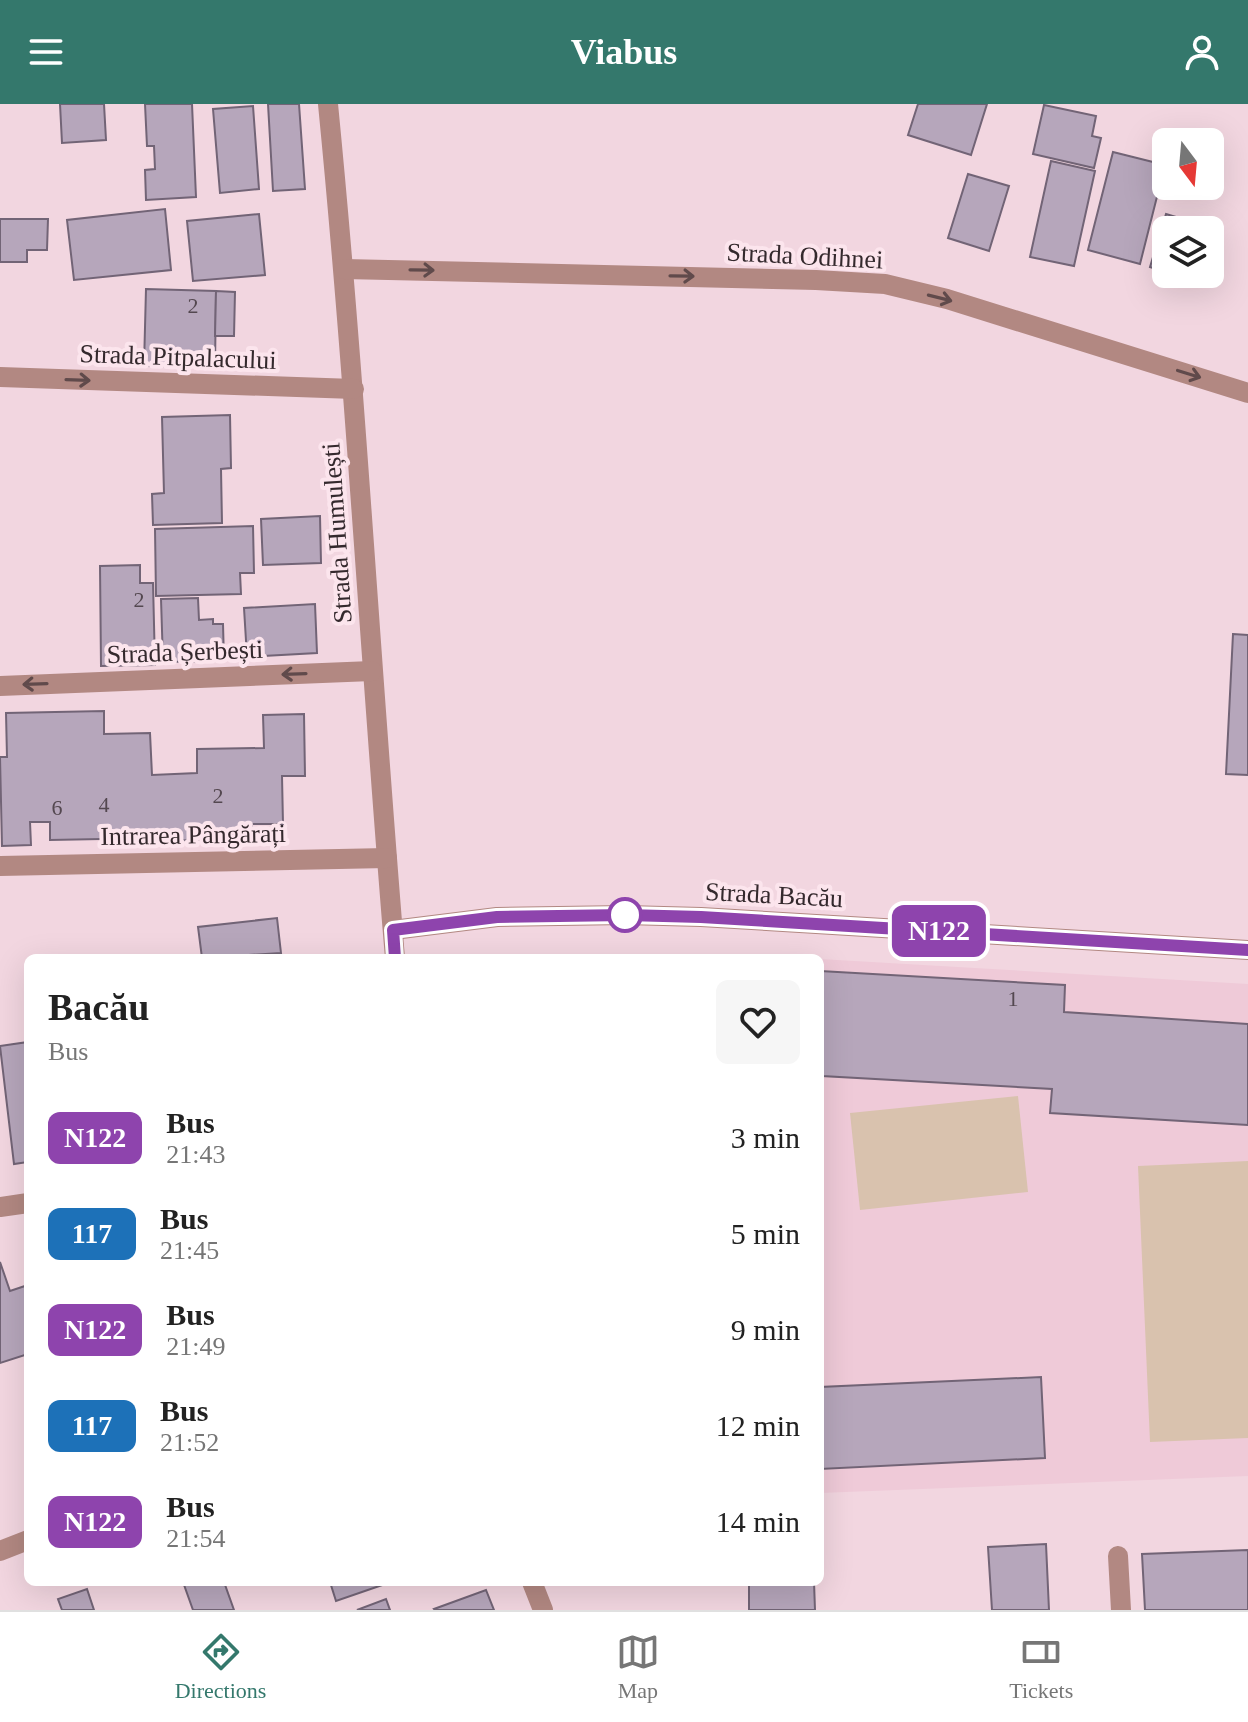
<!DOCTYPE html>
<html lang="en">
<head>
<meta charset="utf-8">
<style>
	body { margin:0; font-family:Georgia,serif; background:#f6f6f6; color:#222; height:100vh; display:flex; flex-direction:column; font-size:30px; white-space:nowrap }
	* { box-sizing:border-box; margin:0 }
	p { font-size:26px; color:#767676 }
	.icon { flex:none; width:44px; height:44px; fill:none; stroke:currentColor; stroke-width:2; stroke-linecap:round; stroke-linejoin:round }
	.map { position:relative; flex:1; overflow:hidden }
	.details { position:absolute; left:24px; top:850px; width:800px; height:632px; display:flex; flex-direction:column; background:#fff; border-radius:12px; box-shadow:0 8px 32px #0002 }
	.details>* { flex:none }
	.badge { padding:0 16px; border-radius:12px; font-size:28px; line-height:52px }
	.needle { width:52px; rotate:164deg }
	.buttons { position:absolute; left:1152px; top:24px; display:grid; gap:16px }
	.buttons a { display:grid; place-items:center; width:72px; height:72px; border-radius:12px; background:#fff; box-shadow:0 8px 32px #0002; font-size:40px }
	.map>.badge { position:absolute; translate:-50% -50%; box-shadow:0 0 0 4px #fff }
	.round { display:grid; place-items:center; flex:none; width:84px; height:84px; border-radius:12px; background:#f6f6f6 }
	.overview { display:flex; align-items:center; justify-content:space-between; height:136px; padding:0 24px }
	h1 { font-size:38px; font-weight:700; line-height:60px }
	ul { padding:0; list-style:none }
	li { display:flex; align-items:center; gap:24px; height:96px; padding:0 24px }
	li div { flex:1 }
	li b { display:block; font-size:30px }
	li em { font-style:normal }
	li .badge { min-width:88px; font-weight:700; text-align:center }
	header { display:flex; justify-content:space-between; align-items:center; height:104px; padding:0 24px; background:#34786c; color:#fff; font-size:36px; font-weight:700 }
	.dock { display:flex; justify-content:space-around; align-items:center; height:112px; border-top:2px solid #e0e0e0; background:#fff; font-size:22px; color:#767676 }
	.dock a { display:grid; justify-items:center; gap:4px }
	.dock .on { color:#34786c }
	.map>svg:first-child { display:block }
	.built { fill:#efcad8 }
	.green { fill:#d9c2ae }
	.building { fill:#b6a6bb; stroke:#726476; stroke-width:2 }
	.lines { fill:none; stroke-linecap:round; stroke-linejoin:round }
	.minor { stroke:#b28882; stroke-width:20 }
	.oneway { stroke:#604a4b }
	.line-casing { stroke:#fff; stroke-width:18 }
	.line { stroke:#8e44ad; stroke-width:12 }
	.stop-dot { fill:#fff; stroke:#8e44ad; stroke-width:4 }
	.labels { text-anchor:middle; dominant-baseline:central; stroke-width:8; stroke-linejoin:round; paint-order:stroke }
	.number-label { font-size:22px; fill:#544850 }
	.street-label { font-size:26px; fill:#34292d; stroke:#fce5ed }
</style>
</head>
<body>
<header><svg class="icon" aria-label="menu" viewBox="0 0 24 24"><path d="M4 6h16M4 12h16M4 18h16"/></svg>Viabus<svg class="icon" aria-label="person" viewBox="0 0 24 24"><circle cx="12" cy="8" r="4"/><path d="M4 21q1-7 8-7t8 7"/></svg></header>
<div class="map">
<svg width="1248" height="1506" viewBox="0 0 1248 1506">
	<rect width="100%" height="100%" fill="#f2d6e0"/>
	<path class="built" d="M820,855L1248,880V1372L820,1389Z"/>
	<g class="green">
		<path d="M1018,992L1028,1088L860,1106L850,1009Z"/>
		<path d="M1248,1057V1334L1150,1338L1138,1062Z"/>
	</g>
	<g class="building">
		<path d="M60,0H104L106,36L62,39Z"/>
		<path d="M145,0H192L196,93L146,96L145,66L155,65L154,42H147Z"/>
		<path d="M268,0H299L305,85L273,87Z"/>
		<path d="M918,0H987L971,51L908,31Z"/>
		<path d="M1044,1L1096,12L1092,32L1101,34L1094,64L1033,50Z"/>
		<path d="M253,2L259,85L220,89L213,5Z"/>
		<path d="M1113,48L1165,61L1140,160L1088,146Z"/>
		<path d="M1051,57L1095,67L1074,162L1030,153Z"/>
		<path d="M968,70L1009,82L989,147L948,134Z"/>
		<path d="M165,105L171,166L74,176L67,116Z"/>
		<path d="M259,110L265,171L193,177L187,117Z"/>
		<path d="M1166,110L1206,122L1205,126H1166V168L1150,163Z"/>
		<path d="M0,115H48L47,146H27V158H0Z"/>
		<path d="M146,185L216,187L215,263L144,262Z"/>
		<path d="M216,187L235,188L234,232H215Z"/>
		<path d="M230,311L231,364L221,365L222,419L153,421L152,390L164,389L162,313Z"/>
		<path d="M320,412L321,459L263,461L261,415Z"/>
		<path d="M253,422L254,469H240L241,490L156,492L155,425Z"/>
		<path d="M140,461V479H153L155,561L101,562L100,462Z"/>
		<path d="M198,494L199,516L213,515V520H223L224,557L163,558L161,495Z"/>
		<path d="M315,500L317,549L247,553L244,504Z"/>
		<path d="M1233,530L1248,531V671L1226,670Z"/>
		<path d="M104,607V630L150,629L152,671L197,669V645L264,644L263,611L304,610L305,672H282L283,720H252V735L154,737V734L50,736V718H30L31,741L2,742L0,653H7L6,609Z"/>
		<path d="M277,814L281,849L202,854L198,823Z"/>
		<path d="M820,867L1065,881L1064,908L1248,920V1021L1050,1009L1052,985L822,972Z"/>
		<path d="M28,938V1058L14,1060L0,942Z"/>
		<path d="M0,1158L10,1187L28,1181V1250L0,1259Z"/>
		<path d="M1041,1273L1045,1354L820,1365V1283Z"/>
		<path d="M1046,1440L1049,1506H992L988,1443Z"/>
		<path d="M1248,1446V1506H1145L1142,1450Z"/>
		<path d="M183,1478H224L234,1506H193Z"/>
		<path d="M330,1478H391L336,1497Z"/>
		<path d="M749,1478H814L815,1506H749Z"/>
		<path d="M87,1485L94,1506H62L58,1495Z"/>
		<path d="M486,1486L494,1506H435L434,1505Z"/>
		<path d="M386,1495L390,1506H357Z"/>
	</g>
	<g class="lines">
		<g class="minor">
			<path d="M328,0C356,284 371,569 395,854"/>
			<path d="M344,165L816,176L885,180L947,195L1248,289"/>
			<path d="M0,273L354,285"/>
			<path d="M0,582L372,567"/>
			<path d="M0,762L387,754"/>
			<path d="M393,826L497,813L626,811L701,813L1248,846"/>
			<path d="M0,1103L28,1099"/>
			<path d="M0,1447L28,1436"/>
			<path d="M1118,1452L1121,1506"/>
			<path d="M532,1478L543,1506"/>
		</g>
	</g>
	<defs><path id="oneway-shaft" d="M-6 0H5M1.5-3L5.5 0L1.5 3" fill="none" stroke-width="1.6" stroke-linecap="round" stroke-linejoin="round" transform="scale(2)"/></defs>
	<g class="oneway">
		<use href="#oneway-shaft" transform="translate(422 166) rotate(1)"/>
		<use href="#oneway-shaft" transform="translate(682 172) rotate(1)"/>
		<use href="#oneway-shaft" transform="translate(940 194) rotate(14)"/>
		<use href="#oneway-shaft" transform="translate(1189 270) rotate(17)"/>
		<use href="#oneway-shaft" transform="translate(78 276) rotate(2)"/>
		<use href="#oneway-shaft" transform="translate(294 570) rotate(178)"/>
		<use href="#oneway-shaft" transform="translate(35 580) rotate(178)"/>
	</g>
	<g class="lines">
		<defs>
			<path id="line" d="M395,854L393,826L497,813L626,811L701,813L1248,846"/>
		</defs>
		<use href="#line" class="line-casing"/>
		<use href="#line" class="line"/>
	</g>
	<circle class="stop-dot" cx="625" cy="811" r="16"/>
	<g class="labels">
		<g class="number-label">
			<text x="193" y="201">2</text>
			<text x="139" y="495">2</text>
			<text x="218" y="691">2</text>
			<text x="104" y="700">4</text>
			<text x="57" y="703">6</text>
			<text x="1013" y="894">1</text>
		</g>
		<g class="street-label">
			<text transform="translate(805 152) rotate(3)">Strada Odihnei</text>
			<text transform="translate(178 253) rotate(2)">Strada Pitpalacului</text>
			<text transform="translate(337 429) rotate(-94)">Strada Humulești</text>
			<text transform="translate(185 548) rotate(-2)">Strada Șerbești</text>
			<text transform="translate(193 731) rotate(-1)">Intrarea Pângărați</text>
			<text transform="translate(774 791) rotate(3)">Strada Bacău</text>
		</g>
	</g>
</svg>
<div class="buttons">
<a><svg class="needle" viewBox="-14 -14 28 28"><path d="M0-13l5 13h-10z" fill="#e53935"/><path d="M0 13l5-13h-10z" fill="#767676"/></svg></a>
<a><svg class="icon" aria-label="layers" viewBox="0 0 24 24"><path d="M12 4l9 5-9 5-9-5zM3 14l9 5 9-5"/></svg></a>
</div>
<b class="badge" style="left:939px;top:827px;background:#8e44ad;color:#fff">N122</b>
<section class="details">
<div class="overview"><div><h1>Bacău</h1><p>Bus</p></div><a class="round"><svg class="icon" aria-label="heart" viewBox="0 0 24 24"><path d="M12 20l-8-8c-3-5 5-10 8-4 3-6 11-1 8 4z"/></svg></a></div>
<ul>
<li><span class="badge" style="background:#8e44ad;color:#fff">N122</span><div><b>Bus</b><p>21:43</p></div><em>3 min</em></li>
<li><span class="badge" style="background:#1d71b8;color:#fff">117</span><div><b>Bus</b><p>21:45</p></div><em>5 min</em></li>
<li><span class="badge" style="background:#8e44ad;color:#fff">N122</span><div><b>Bus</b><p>21:49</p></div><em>9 min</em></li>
<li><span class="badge" style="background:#1d71b8;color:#fff">117</span><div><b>Bus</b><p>21:52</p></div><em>12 min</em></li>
<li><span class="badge" style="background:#8e44ad;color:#fff">N122</span><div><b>Bus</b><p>21:54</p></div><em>14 min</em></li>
</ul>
</section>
</div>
<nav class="dock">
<a class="on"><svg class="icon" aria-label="directions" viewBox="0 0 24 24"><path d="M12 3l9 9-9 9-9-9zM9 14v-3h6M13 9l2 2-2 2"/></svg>Directions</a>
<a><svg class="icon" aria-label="map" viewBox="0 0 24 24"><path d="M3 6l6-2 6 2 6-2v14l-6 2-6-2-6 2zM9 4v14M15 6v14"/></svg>Map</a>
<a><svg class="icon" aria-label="tickets" viewBox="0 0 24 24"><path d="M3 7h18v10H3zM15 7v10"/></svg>Tickets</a>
</nav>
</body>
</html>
